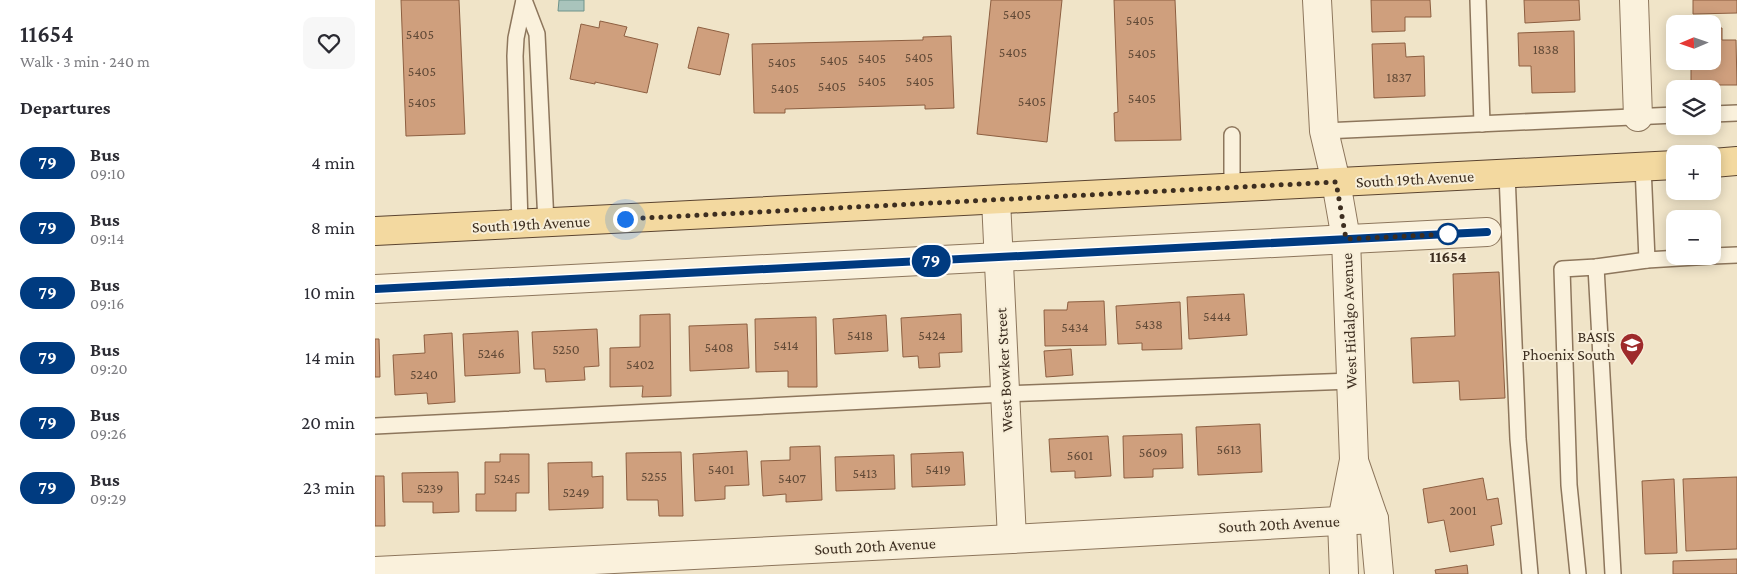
<!DOCTYPE html>
<html lang="en">
<head>
<meta charset="utf-8">
<style>
	body { margin:0; font-family:"Crimson Pro",serif; background:#f7f7f7; color:#2b2b33; height:100vh; display:flex; flex-direction:column; font-size:19px; white-space:nowrap }
	* { box-sizing:border-box; margin:0 }
	p { font-size:16px; color:#7c7c81 }
	.icon { flex:none; width:28px; height:28px; fill:none; stroke:currentColor; stroke-width:2; stroke-linecap:round; stroke-linejoin:round }
	.map { position:relative; flex:1; overflow:hidden }
	.sheet { display:flex; flex-direction:column; background:#fff; width:375px }
	.sheet>* { flex:none }
	.badge { padding:0 10px; border-radius:16px; font-size:18px; line-height:32px }
	.needle { width:32px; rotate:268deg }
	.tools { position:absolute; left:1291px; top:15px; display:grid; gap:10px }
	.tools a { display:grid; place-items:center; width:55px; height:55px; border-radius:10px; background:#fff; box-shadow:0 2px 12px #0003; font-size:25px }
	.you { position:absolute; width:25px; height:25px; margin:-12px; border:4px solid #fff; border-radius:50%; background:#1a73e8; box-shadow:0 0 0 8px #1a73e833 }
	.map>.badge { position:absolute; translate:-50% -50%; box-shadow:0 0 0 2px #fff }
	h2 { padding:0 20px; font-size:19px; line-height:45px }
	.round { display:grid; place-items:center; flex:none; width:52px; height:52px; border-radius:10px; background:#f7f7f7 }
	.overview { display:flex; align-items:center; justify-content:space-between; height:85px; padding:0 20px }
	h1 { font-size:24px; font-weight:600; line-height:38px }
	ul { padding:0; list-style:none }
	li { display:flex; align-items:center; gap:15px; height:65px; padding:0 20px }
	li div { flex:1 }
	li b { display:block; font-size:19px }
	li em { font-style:normal }
	li .badge { min-width:55px; font-weight:700; text-align:center }
	main { display:flex; flex:1; min-height:0 }
	.map>svg:first-child { display:block }
	.water { fill:#a9c4bc; stroke:#6f938a }
	.building { fill:#cf9f7d; stroke:#8d5f41 }
	.lines { fill:none; stroke-linecap:round; stroke-linejoin:round }
	.lane-casing { stroke:#8d765c; stroke-width:18 }
	.street-casing { stroke:#8d765c; stroke-width:30 }
	.primary-casing { stroke:#5b4430; stroke-width:30 }
	.lane { stroke:#faf1dc; stroke-width:15 }
	.street { stroke:#faf1dc; stroke-width:28 }
	.primary { stroke:#f3d9a0; stroke-width:28 }
	.line-casing { stroke:#fff; stroke-width:11 }
	.line { stroke:#003b80; stroke-width:8 }
	.walk { stroke:#3d2e20; stroke-width:5; stroke-dasharray:0 9 }
	.stop-dot { fill:#fff; stroke:#003b80; stroke-width:2.5 }
	.labels { text-anchor:middle; dominant-baseline:central; stroke-width:4; stroke-linejoin:round; paint-order:stroke }
	.number-label { font-size:14px; fill:#624a37 }
	.street-label { font-size:16px; fill:#3d2e20; stroke:#f7eed8 }
	.stop-label { font-size:16px; font-weight:bold; fill:#3d2e20; stroke:#f7eed8 }
	.poi-label { font-size:16px; fill:#3d2e20; stroke:#f7eed8; text-anchor:end }
</style>
</head>
<body>
<main>
<section class="sheet">
<div class="overview"><div><h1>11654</h1><p>Walk · 3 min · 240 m</p></div><a class="round"><svg class="icon" aria-label="heart" viewBox="0 0 24 24"><path d="M12 20l-8-8c-3-5 5-10 8-4 3-6 11-1 8 4z"/></svg></a></div>
<h2>Departures</h2>
<ul>
<li><span class="badge" style="background:#003b80;color:#fff">79</span><div><b>Bus</b><p>09:10</p></div><em>4 min</em></li>
<li><span class="badge" style="background:#003b80;color:#fff">79</span><div><b>Bus</b><p>09:14</p></div><em>8 min</em></li>
<li><span class="badge" style="background:#003b80;color:#fff">79</span><div><b>Bus</b><p>09:16</p></div><em>10 min</em></li>
<li><span class="badge" style="background:#003b80;color:#fff">79</span><div><b>Bus</b><p>09:20</p></div><em>14 min</em></li>
<li><span class="badge" style="background:#003b80;color:#fff">79</span><div><b>Bus</b><p>09:26</p></div><em>20 min</em></li>
<li><span class="badge" style="background:#003b80;color:#fff">79</span><div><b>Bus</b><p>09:29</p></div><em>23 min</em></li>
</ul>
</section>
<div class="map">
<svg width="1362" height="574" viewBox="0 0 1362 574">
	<rect width="100%" height="100%" fill="#f0e4c8"/>
	<path class="water" d="M184,0H209V11H183Z"/>
	<g class="building">
		<path d="M26,0H84L90,134L31,136Z"/>
		<path d="M616,0H687L672,142L602,134Z"/>
		<path d="M739,0H800L806,140L740,141L739,113L743,112Z"/>
		<path d="M996,0H1055L1056,17H1030V31L997,32Z"/>
		<path d="M1149,0H1204L1205,20L1150,23Z"/>
		<path d="M1318,0H1362V13L1318,14Z"/>
		<path d="M225,21L252,27L249,36L283,44L272,93L220,82V84L195,79L206,24L224,28Z"/>
		<path d="M323,27L354,34L345,75L313,68Z"/>
		<path d="M1338,28H1347V40H1361L1362,85H1316V61H1338Z"/>
		<path d="M1199,31L1200,92L1157,93L1156,66H1144L1143,33Z"/>
		<path d="M576,36L579,108L550,109V105L410,109V113H379L377,44L548,40V37Z"/>
		<path d="M1030,43L1031,57L1049,56L1050,96L999,98L997,44Z"/>
		<path d="M1124,272L1130,398L1085,400L1084,381L1038,383L1036,338L1080,336L1078,274Z"/>
		<path d="M869,294L872,335L814,339L812,297Z"/>
		<path d="M729,301L731,345L670,346L669,310H692L693,302Z"/>
		<path d="M805,302L807,349L767,350V343L743,344L741,306Z"/>
		<path d="M295,314L296,396L267,397L268,386L235,387V348L265,347V315Z"/>
		<path d="M586,314L587,352L564,353L565,367L544,368L543,356L528,357L526,318Z"/>
		<path d="M511,315L513,351L460,354L458,319Z"/>
		<path d="M441,317L442,387H413V371L381,372L380,319Z"/>
		<path d="M372,324L374,368L315,371L314,326Z"/>
		<path d="M222,329L224,366L209,367L210,380L171,382L170,369H159L157,332Z"/>
		<path d="M143,331L145,373L90,376L88,334Z"/>
		<path d="M77,333L80,402L53,404L52,393L20,395L18,355L50,353L49,335Z"/>
		<path d="M0,339H4L5,377H0Z"/>
		<path d="M696,349L698,375L671,377L669,351Z"/>
		<path d="M885,424L887,472L823,475L821,427Z"/>
		<path d="M807,434L808,468L778,469V477L749,478L748,436Z"/>
		<path d="M733,436L736,476L700,478V471L676,472L674,439Z"/>
		<path d="M445,446L447,500L411,502V494L388,496L386,461L415,460V447Z"/>
		<path d="M372,451L374,485L350,486V499L320,501L318,454Z"/>
		<path d="M306,452L308,516H284L283,500H252L251,453Z"/>
		<path d="M588,452L590,485L537,487L536,454Z"/>
		<path d="M125,454H154V493H141V511H101V494H110V462H125Z"/>
		<path d="M519,455L520,489L461,491L460,457Z"/>
		<path d="M217,462V477L228,476V508L174,510L173,463Z"/>
		<path d="M83,472L84,512L58,513V502H28L27,473Z"/>
		<path d="M0,476H9L10,526H0Z"/>
		<path d="M1362,477V549L1311,551L1308,479Z"/>
		<path d="M1108,478L1112,500L1123,498L1127,524L1116,526L1119,545L1075,552L1069,520L1053,523L1048,489Z"/>
		<path d="M1299,479L1302,553L1270,554L1267,481Z"/>
		<path d="M1362,559V574H1298V561Z"/>
		<path d="M1092,565L1093,574H1061L1060,570Z"/>
	</g>
	<g class="lines">
		<defs>
			<g id="lane">
				<path d="M149,0L162,34L171,223"/>
				<path d="M1103,0L1107,124"/>
				<path d="M1338,114L1362,113"/>
				<path d="M949,131L1300,115"/>
				<path d="M857,135V188"/>
				<path d="M1268,166L1272,260"/>
				<path d="M1132,174L1143,439L1155,574"/>
				<path d="M145,224L140,56L141,38L149,0"/>
				<path d="M1338,256L1362,255"/>
				<path d="M1221,267L1238,574"/>
				<path d="M0,426L630,394L977,381"/>
				<path d="M1203,574L1194,485L1187,269L1221,267L1272,260L1337,256"/>
			</g>
			<g id="street">
				<path d="M942,0L949,131L961,182L971,239L979,460L967,521L969,574"/>
				<path d="M1259,0L1263,117"/>
				<path d="M621,200L637,539"/>
				<path d="M0,289L1112,232"/>
				<path d="M979,461L999,519L1004,574"/>
				<path d="M0,571L637,539L999,519"/>
			</g>
			<g id="primary">
				<path d="M1338,163L1362,161"/>
				<path d="M0,231L1300,165"/>
			</g>
		</defs>
		<use href="#lane" class="lane-casing"/>
		<use href="#street" class="street-casing"/>
		<use href="#primary" class="primary-casing"/>
		<use href="#lane" class="lane"/>
		<use href="#street" class="street"/>
		<use href="#primary" class="primary"/>
	</g>
	<g class="lines">
		<defs>
			<path id="line" d="M0,289L1112,232"/>
		</defs>
		<use href="#line" class="line-casing"/>
		<use href="#line" class="line"/>
		<path class="walk" d="M250,219L961,182L971,239L1078,234H1073"/>
	</g>
	<defs>
		<symbol id="school-pin" viewBox="-11 -11 22 30"><path d="M0 17L-7.5 6A9.5 9.5 0 1 1 7.5 6Z" fill="#9e2a2b" stroke="#f7eed8"/><path d="M0-5L7-2L0 1L-7-2ZM-4 1L0 2.5L4 1V4Q0 6-4 4Z" fill="#fff"/></symbol>
	</defs>
	<g fill-rule="evenodd">
		<use href="#school-pin" x="1243" y="331" width="28" height="38"/>
	</g>
	<circle class="stop-dot" cx="1073" cy="234" r="10"/>
	<g class="labels">
		<g class="number-label">
			<text x="642" y="14">5405</text>
			<text x="765" y="20">5405</text>
			<text x="45" y="34">5405</text>
			<text x="1171" y="49">1838</text>
			<text x="638" y="52">5405</text>
			<text x="767" y="53">5405</text>
			<text x="544" y="57">5405</text>
			<text x="497" y="58">5405</text>
			<text x="459" y="60">5405</text>
			<text x="407" y="62">5405</text>
			<text x="47" y="71">5405</text>
			<text x="1024" y="77">1837</text>
			<text x="497" y="81">5405</text>
			<text x="545" y="81">5405</text>
			<text x="457" y="86">5405</text>
			<text x="410" y="88">5405</text>
			<text x="767" y="98">5405</text>
			<text x="657" y="101">5405</text>
			<text x="47" y="102">5405</text>
			<text x="842" y="316">5444</text>
			<text x="774" y="324">5438</text>
			<text x="700" y="327">5434</text>
			<text x="485" y="335">5418</text>
			<text x="557" y="335">5424</text>
			<text x="411" y="345">5414</text>
			<text x="344" y="347">5408</text>
			<text x="191" y="349">5250</text>
			<text x="116" y="353">5246</text>
			<text x="265" y="364">5402</text>
			<text x="49" y="374">5240</text>
			<text x="854" y="449">5613</text>
			<text x="778" y="452">5609</text>
			<text x="705" y="455">5601</text>
			<text x="346" y="469">5401</text>
			<text x="563" y="469">5419</text>
			<text x="490" y="473">5413</text>
			<text x="279" y="476">5255</text>
			<text x="132" y="478">5245</text>
			<text x="417" y="478">5407</text>
			<text x="55" y="488">5239</text>
			<text x="201" y="492">5249</text>
			<text x="1088" y="510">2001</text>
		</g>
		<g class="street-label">
			<text transform="translate(1040 179) rotate(-3)">South 19th Avenue</text>
			<text transform="translate(156 224) rotate(-3)">South 19th Avenue</text>
			<text transform="translate(974 321) rotate(-92)">West Hidalgo Avenue</text>
			<text transform="translate(629 370) rotate(-93)">West Bowker Street</text>
			<text transform="translate(904 524) rotate(-3)">South 20th Avenue</text>
			<text transform="translate(500 546) rotate(-3)">South 20th Avenue</text>
		</g>
		<g class="stop-label">
			<text x="1073" y="256">11654</text>
		</g>
		<g class="poi-label">
			<text x="1240" y="336">BASIS<tspan x="1240" dy="18">Phoenix South</tspan></text>
		</g>
	</g>
</svg>
<div class="tools">
<a><svg class="needle" viewBox="-14 -14 28 28"><path d="M0-13l5 13h-10z" fill="#e53935"/><path d="M0 13l5-13h-10z" fill="#7c7c81"/></svg></a>
<a><svg class="icon" aria-label="layers" viewBox="0 0 24 24"><path d="M12 4l9 5-9 5-9-5zM3 14l9 5 9-5"/></svg></a>
<a>+</a>
<a>−</a>
</div>
<div class="you" style="left:250px;top:219px"></div>
<b class="badge" style="left:556px;top:261px;background:#003b80;color:#fff">79</b>
</div>
</main>
</body>
</html>
